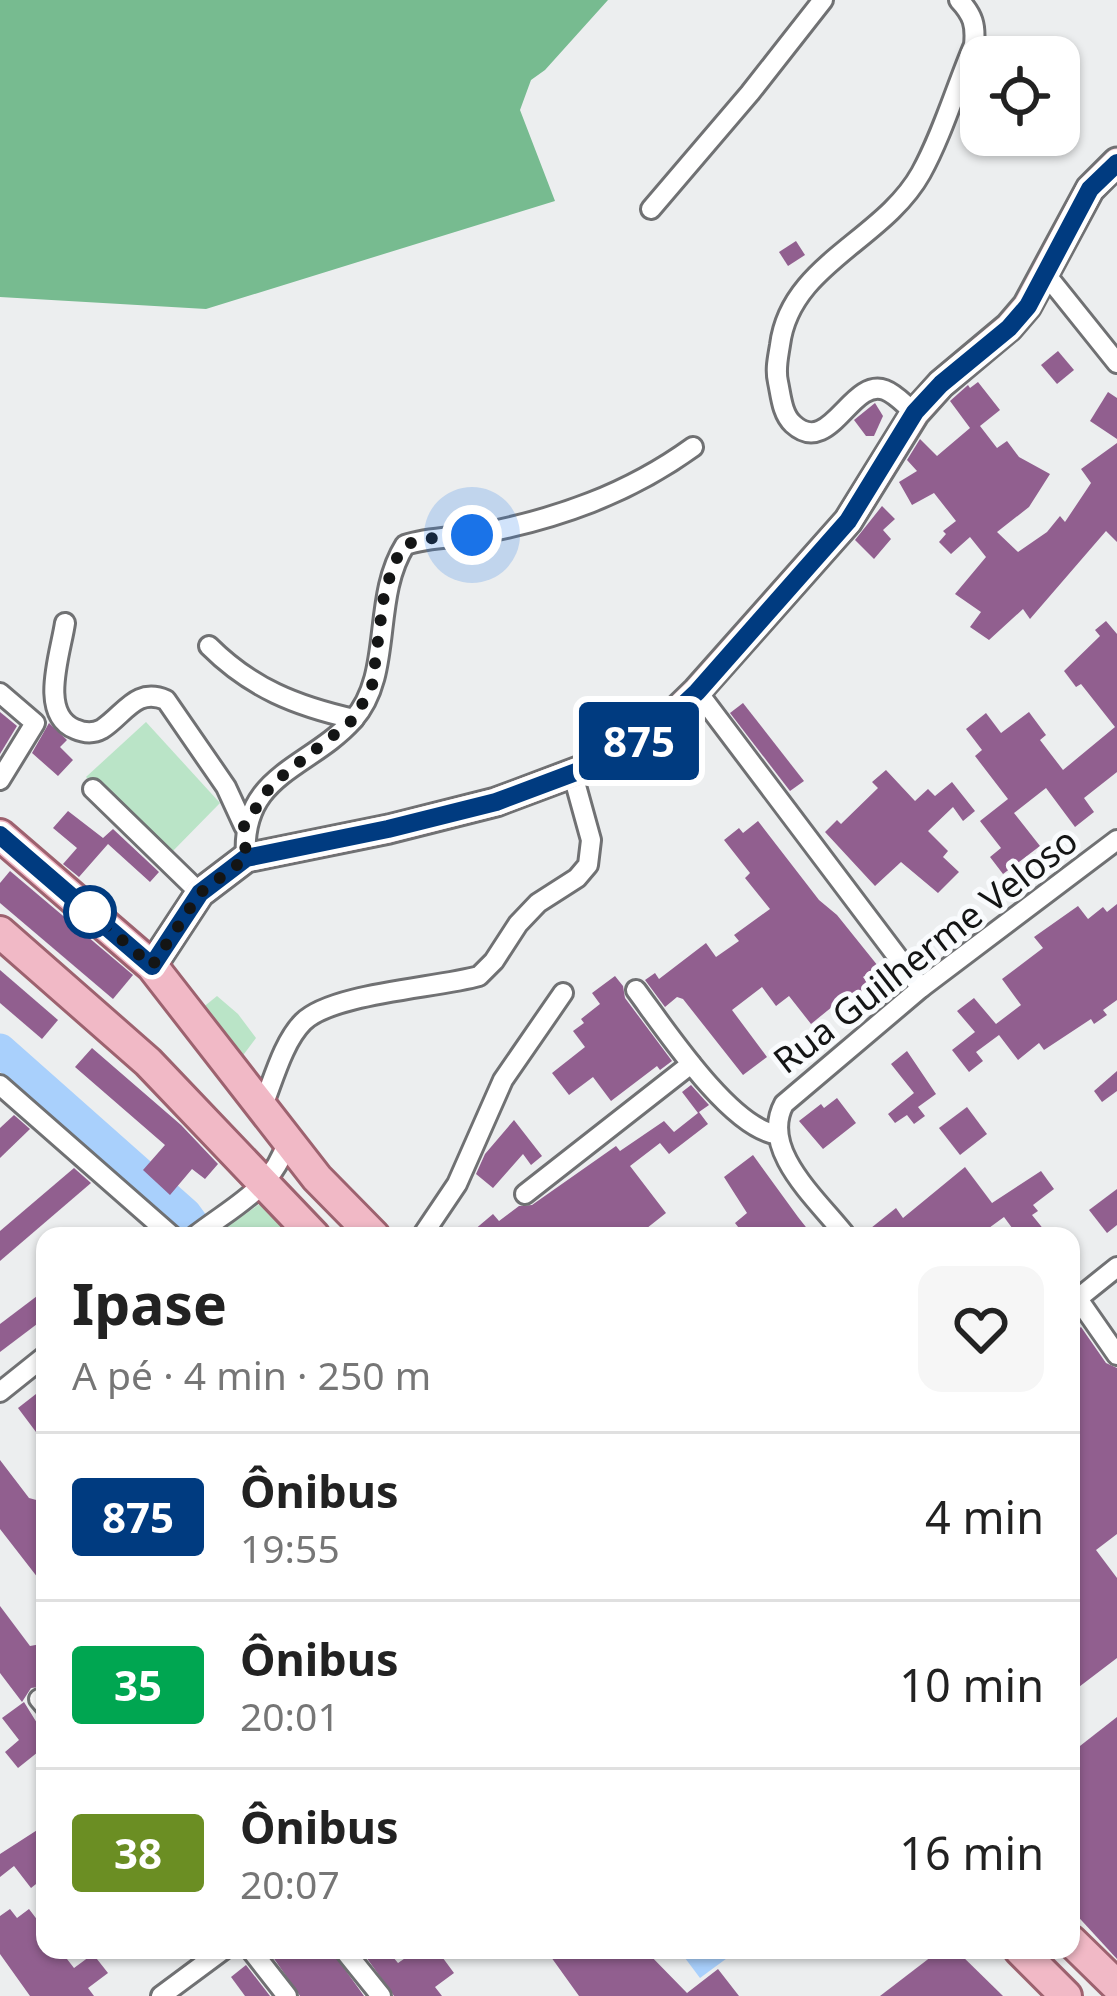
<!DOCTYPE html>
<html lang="pt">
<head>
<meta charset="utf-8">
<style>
	body { margin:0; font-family:"Noto Sans",sans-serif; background:#f6f6f6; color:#222; height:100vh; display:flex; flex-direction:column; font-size:45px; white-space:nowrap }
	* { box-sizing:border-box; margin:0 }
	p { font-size:39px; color:#767676 }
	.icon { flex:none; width:66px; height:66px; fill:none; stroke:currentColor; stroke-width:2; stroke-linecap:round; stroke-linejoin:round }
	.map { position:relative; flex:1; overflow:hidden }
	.panel { position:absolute; left:36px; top:1227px; width:1044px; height:732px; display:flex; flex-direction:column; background:#fff; border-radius:24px; box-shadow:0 3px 9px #0004 }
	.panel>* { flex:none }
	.badge { padding:0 24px; border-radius:9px; font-size:42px; line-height:78px }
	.controls { position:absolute; left:960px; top:36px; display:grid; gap:24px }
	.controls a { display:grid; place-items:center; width:120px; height:120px; border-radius:24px; background:#fff; box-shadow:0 3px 9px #0004; font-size:60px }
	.you { position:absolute; width:60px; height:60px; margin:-30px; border:9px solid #fff; border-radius:50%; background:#1a73e8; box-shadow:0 0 0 18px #1a73e833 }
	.map>.badge { position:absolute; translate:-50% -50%; box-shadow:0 0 0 6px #fff }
	.round { display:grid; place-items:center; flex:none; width:126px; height:126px; border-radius:24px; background:#f6f6f6 }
	.head { display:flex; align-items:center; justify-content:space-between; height:204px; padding:0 36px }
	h1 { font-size:57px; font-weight:700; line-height:90px }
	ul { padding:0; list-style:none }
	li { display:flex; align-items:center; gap:36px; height:168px; padding:0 36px; border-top:3px solid #e0e0e0 }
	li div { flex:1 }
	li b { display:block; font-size:45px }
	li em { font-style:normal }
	li .badge { min-width:132px; font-weight:700; text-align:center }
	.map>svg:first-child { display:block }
	.green { fill:#bae4c7 }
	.forest { fill:#77bb90 }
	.water { fill:#a9d0fc }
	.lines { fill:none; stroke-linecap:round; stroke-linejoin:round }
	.river { stroke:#a9d0fc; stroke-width:33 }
	.building { fill:#915f8f }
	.street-casing { stroke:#707173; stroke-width:24 }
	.secondary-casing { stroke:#707173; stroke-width:33 }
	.primary-casing { stroke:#9d626f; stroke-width:36 }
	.street { stroke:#fff; stroke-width:18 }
	.secondary { stroke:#f8dce2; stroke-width:27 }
	.primary { stroke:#f1b9c6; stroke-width:30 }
	.line-casing { stroke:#fff; stroke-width:27 }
	.line { stroke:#003b80; stroke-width:18 }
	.walk { stroke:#141515; stroke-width:12; stroke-dasharray:0 21.6 }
	.stop-dot { fill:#fff; stroke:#003b80; stroke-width:6 }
	.labels { text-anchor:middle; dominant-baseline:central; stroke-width:10; stroke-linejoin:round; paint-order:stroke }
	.street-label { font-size:36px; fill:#141515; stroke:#f9fbfd }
</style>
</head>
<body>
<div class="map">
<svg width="1117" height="1996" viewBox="0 0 1117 1996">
	<rect width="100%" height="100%" fill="#eceeef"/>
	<g class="green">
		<path d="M146,722L220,803L168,856L86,777Z"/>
		<path d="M217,996L238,1014L256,1038L241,1058L201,1009Z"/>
		<path d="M265,1200L296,1236L219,1233Z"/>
	</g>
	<path class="forest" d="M0,0H608L545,70L531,80L520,110L555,201L206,309L0,297Z"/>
	<path class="water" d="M679,1950H738L700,1978Z"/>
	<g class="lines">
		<path class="river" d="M0,1050L185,1214L201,1236"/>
	</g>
	<g class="building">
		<path d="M796,241L805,255L788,266L779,252Z"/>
		<path d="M1058,351L1074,370L1057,384L1041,365Z"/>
		<path d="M978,382L1000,410L980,426L997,448L1007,441L1019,457L1050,474L1029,507L997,532L1018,552L1047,532L1060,516L1065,522L1091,483L1081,469L1117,443V542L1106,531L1030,619L1023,609L989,640L970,627L981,612L955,594L986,557L970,537L951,554L939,542L946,534L943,531L956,521L934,493L912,505L899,482L917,471L907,460L920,439L937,456L970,428L950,401L968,385L970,388Z"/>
		<path d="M1108,392L1117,398V439L1090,421Z"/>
		<path d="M875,403L883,416L874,436H866L854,420Z"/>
		<path d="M882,506L895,519L883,530L891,539L874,559L855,540Z"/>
		<path d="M1106,621L1117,634V772L1084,798L1094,812L1075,827L1046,788L1014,813L1040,846L1003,874L990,857L1001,848L980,821L1008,799L975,756L982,750L966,729L986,713L1001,733L1029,712L1046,735L1040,740L1063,770L1115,727L1081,684L1076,687L1064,671L1100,636L1095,630Z"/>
		<path d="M743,703L804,781L790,791L730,713Z"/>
		<path d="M0,712L17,726L0,754Z"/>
		<path d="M49,723L67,740L60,747L73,760L58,776L32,753Z"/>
		<path d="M886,770L915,801L928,789L935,796L952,782L975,811L963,821L953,807L928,831L948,851L943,857L959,872L938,893L901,862L875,886L825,832L837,820L841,824L878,788L872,782Z"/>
		<path d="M68,811L103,838L113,829L159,872L150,882L108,844L79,877L63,864L77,848L53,828Z"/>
		<path d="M758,821L819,900L837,915L878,966L863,977L871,988L865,993L868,997L852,1010L843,998L811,1024L789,996L776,1006L762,987L732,1010L767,1057L743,1075L683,999L677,997L665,1007L645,980L655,973L659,979L706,943L716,957L739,941L734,935L770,909L745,878L750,873L724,840L739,828L743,833Z"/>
		<path d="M10,871L133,975L113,999L0,903V883Z"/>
		<path d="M1117,904V1000L1103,1010L1107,1015L1094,1024L1091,1019L1044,1050L1039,1043L1018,1060L999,1035L976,1052L983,1061L969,1072L952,1050L975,1032L957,1011L974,998L996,1024L1021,1005L1002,979L1043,948L1034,937L1078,906L1088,919L1103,907L1107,912Z"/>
		<path d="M0,970L58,1020L42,1039L0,1003Z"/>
		<path d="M615,976L623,986L625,998L672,1061L660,1070L657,1066L611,1101L593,1077L569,1095L552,1073L585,1047L573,1031L584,1023L581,1019L600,1004L592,993Z"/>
		<path d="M92,1048L181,1125L218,1164L205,1179L192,1169L170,1195L143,1170L165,1145L75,1067Z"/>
		<path d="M907,1051L936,1094L918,1107L925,1116L914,1124L907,1115L895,1123L888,1114L914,1093L891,1064Z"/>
		<path d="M1117,1071V1091L1102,1102L1094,1091Z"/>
		<path d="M691,1085L709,1105L699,1112L708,1124L669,1154L660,1143L630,1166L666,1213L637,1236H467L493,1214L499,1221L519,1206L532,1205L616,1146L620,1151L664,1121L674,1132L698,1113L682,1092Z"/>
		<path d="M837,1098L856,1123L823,1149L799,1121L821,1104L824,1108Z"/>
		<path d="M967,1107L987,1134L960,1155L939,1128Z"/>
		<path d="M14,1115L30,1129L0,1158V1128Z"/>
		<path d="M514,1120L542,1156L531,1165L523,1154L493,1188L476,1174L485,1154Z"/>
		<path d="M753,1155L798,1217L813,1236H745L735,1223L747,1213L724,1177Z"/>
		<path d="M965,1167L992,1203L1041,1171L1054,1189L1033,1205L1038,1211L1032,1215L1049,1236H1018L1004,1217L978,1236H861L896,1208L903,1218Z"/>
		<path d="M74,1168L91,1183L0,1261V1231Z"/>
		<path d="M1117,1189V1225L1107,1233L1089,1210Z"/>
		<path d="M45,1290V1318L0,1352V1324Z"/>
		<path d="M1081,1327L1106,1363L1117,1368V1534L1096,1550L1117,1578V1658L1071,1693V1335Z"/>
		<path d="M45,1387V1444L18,1408Z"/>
		<path d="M0,1460L29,1498L40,1501L38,1510L45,1520V1587L0,1529Z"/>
		<path d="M0,1606L30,1646L41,1644L38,1656L45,1665V1686L31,1688L22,1702L0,1673Z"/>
		<path d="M24,1702L45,1736L38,1742L43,1748L18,1768L5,1752L19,1740L2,1718Z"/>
		<path d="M1117,1717V1959L1071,1909V1753Z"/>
		<path d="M45,1825V1877L31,1888L14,1866L0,1877V1854Z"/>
		<path d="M10,1909L17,1918L29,1909L45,1930V1950H60L74,1968L93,1954L108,1973L88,1988L94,1996H30L0,1954V1916Z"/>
		<path d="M268,1950H331L364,1996H300Z"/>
		<path d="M361,1950H387L398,1963L417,1950H437L454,1973L435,1987L442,1996H394Z"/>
		<path d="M546,1950H645L687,1993L718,1969L739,1996H579Z"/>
		<path d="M940,1950H956L1003,1996H880Z"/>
		<path d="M246,1965L270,1996H245L231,1977Z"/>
	</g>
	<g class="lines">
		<defs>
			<g id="street">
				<path d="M651,209L750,93L823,0"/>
				<path d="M1044,272L1117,363"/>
				<path d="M915,413C906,406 896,394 885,390C851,377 830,458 793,424C782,414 781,396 778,382C775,369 778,358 780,345C790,264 883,241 921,173C943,133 956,87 974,45C976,25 973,15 959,0"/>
				<path d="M65,623C61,652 38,714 75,729C84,733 93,734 102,729C125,714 136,687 166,700L226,787L244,826"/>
				<path d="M209,646C251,688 296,706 354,719"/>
				<path d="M697,691L921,988"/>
				<path d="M0,693L35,723L0,780"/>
				<path d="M93,789L200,893"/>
				<path d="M246,858C240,774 309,769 353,720C394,674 371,599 405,545C429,537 454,538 478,534C557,519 628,494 693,447"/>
				<path d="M636,990C665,1029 729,1126 775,1134"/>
				<path d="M0,1085L172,1236"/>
				<path d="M262,1108C273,1081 283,1042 303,1022C332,993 437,988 479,976L494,961L518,924L538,903L577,878L588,865L591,840L573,775"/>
				<path d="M525,1194L691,1064"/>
				<path d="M195,1236C232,1207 273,1189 287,1142"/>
				<path d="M422,1236L457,1184L503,1080L563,993"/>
				<path d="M846,1236C818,1200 759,1150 784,1104L921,988L1117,840"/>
				<path d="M1078,1299L1117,1355"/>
				<path d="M1071,1304L1117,1267"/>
				<path d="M0,1392L45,1356"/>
				<path d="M39,1699L45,1706"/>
				<path d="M251,1950L287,1996"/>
				<path d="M344,1950L381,1996"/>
				<path d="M161,1996L223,1950"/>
			</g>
			<path id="secondary" d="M152,966L200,893L246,858L389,829L496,802L608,760L659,728L697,691L848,521L915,413L941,384L1009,327L1027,306L1090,189L1117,162"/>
			<g id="primary">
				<path d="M0,835L152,966L317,1178L374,1236"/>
				<path d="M0,932L148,1062L314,1236"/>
				<path d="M1071,1941L1117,1986"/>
				<path d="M1020,1950L1066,1996"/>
			</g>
		</defs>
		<use href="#street" class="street-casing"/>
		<use href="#secondary" class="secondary-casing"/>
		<use href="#primary" class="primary-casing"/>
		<use href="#street" class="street"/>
		<use href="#secondary" class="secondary"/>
		<use href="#primary" class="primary"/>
	</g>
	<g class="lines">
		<defs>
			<path id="line" d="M0,835L152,966L200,893L246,858L388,829L496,802L608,760L659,728L697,692L848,521L915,412L941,384L1009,328L1028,306L1090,189L1117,163"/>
		</defs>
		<use href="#line" class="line-casing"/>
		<use href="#line" class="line"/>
		<path class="walk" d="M90,912L152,966L200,893L246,858L244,826L272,784L354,719L372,686L384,595L394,563L405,545L422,539L472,535"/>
	</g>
	<circle class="stop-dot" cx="90" cy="912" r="24"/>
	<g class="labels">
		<g class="street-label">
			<text transform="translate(925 950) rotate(-38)">Rua Guilherme Veloso</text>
		</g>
	</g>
</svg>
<div class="controls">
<a><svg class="icon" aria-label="locate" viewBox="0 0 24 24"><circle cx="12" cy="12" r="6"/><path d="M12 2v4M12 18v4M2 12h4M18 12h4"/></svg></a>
</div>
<div class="you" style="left:472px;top:535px"></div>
<b class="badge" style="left:639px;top:741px;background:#003b80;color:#fff">875</b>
<section class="panel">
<div class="head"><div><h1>Ipase</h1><p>A pé · 4 min · 250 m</p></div><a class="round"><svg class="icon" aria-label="heart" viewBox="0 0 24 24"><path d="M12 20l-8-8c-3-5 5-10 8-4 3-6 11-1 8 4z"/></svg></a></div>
<ul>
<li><span class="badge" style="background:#003b80;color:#fff">875</span><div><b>Ônibus</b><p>19:55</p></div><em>4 min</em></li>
<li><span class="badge" style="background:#00a651;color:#fff">35</span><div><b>Ônibus</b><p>20:01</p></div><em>10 min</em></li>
<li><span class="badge" style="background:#6b8e23;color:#fff">38</span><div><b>Ônibus</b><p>20:07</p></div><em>16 min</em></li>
</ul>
</section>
</div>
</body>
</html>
